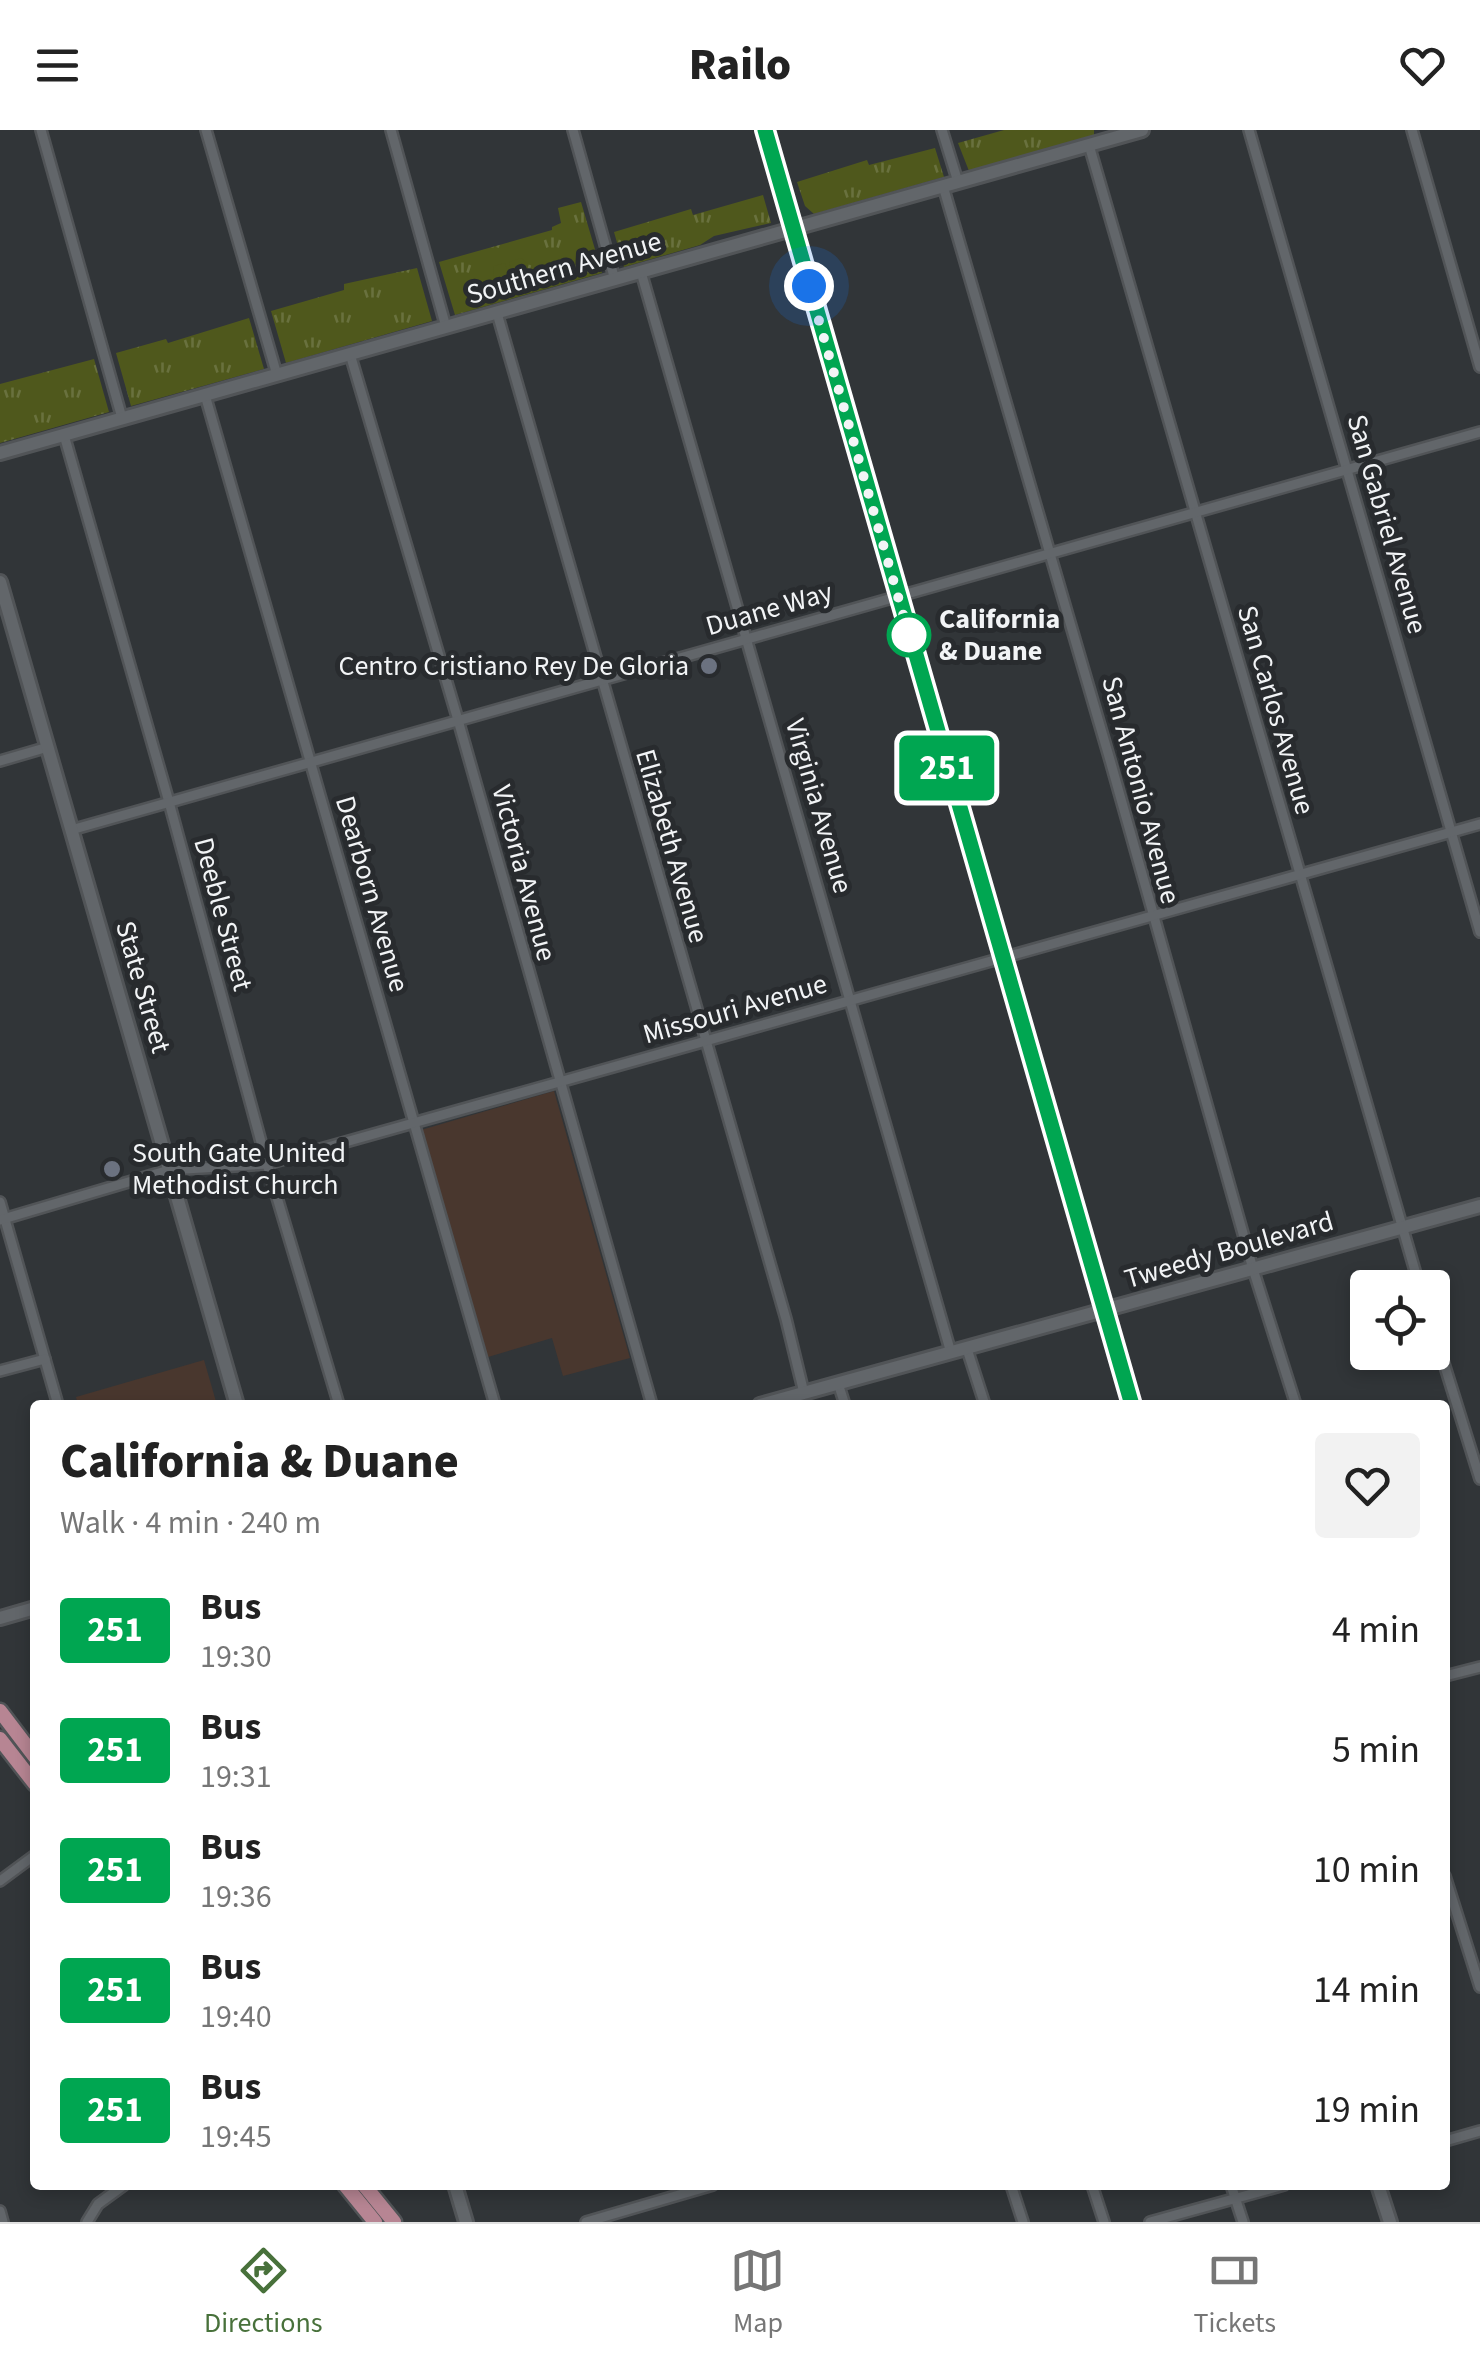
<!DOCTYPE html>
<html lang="en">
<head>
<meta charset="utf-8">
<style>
	body { margin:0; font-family:"Source Sans 3",sans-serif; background:#f2f2f2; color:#222; height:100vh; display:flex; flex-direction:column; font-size:38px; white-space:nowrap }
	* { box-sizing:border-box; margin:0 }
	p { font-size:32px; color:#767676 }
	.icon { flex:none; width:55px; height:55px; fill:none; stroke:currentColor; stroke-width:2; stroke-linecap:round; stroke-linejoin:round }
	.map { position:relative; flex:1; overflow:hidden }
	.panel { position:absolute; left:30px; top:1270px; width:1420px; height:790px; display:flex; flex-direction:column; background:#fff; border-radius:10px; box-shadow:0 5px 15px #0003 }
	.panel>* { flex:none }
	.badge { padding:0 20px; border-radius:8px; font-size:35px; line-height:65px }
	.controls { position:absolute; left:1350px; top:1140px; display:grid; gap:20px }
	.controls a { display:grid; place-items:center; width:100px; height:100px; border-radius:10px; background:#fff; box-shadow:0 5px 15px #0003; font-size:50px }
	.you { position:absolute; width:50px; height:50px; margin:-25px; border:8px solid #fff; border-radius:50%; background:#1a73e8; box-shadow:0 0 0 15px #1a73e833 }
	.map>.badge { position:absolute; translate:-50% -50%; box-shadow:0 0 0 5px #fff }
	.round { display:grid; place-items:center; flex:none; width:105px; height:105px; border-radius:10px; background:#f2f2f2 }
	.overview { display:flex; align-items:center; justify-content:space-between; height:170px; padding:0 30px }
	h1 { font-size:48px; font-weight:800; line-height:75px }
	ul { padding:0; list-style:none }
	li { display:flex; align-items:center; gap:30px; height:120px; padding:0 30px }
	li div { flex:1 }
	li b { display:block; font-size:38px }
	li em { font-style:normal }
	li .badge { min-width:110px; font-weight:700; text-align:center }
	header { display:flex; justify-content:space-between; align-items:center; height:130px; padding:0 30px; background:#fff; font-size:45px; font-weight:800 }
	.dock { display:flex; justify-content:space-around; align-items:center; height:140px; border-top:2px solid #e0e0e0; background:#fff; font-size:28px; color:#767676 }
	.dock a { display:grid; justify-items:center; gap:5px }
	.dock .selected { color:#48713b }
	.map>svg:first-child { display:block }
	.education { fill:#49372e }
	.grass { fill:url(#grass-tufts) }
	.pitch { fill:#4f581c }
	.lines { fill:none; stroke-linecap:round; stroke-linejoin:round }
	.street-casing { stroke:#515457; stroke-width:14 }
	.secondary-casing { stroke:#515457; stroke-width:18 }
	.primary-casing { stroke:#515457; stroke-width:19 }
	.street { stroke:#62666a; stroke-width:9 }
	.secondary { stroke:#62666a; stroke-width:12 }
	.primary { stroke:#b78593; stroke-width:14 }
	.line-casing { stroke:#fff; stroke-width:22 }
	.line { stroke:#00a651; stroke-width:15 }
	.walk { stroke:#f2f4f6; stroke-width:10; stroke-dasharray:0 18 }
	.stop-dot { fill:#fff; stroke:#00a651; stroke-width:5 }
	.worship-dot { fill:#6b7280; stroke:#282b2e; stroke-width:4 }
	.labels { text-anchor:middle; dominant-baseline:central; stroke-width:10; stroke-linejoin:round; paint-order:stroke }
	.street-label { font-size:28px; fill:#f2f4f6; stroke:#282b2e }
	.stop-label { font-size:28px; font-weight:bold; fill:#f2f4f6; stroke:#282b2e; text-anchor:start }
	.poi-label { font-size:28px; fill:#f2f4f6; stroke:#282b2e; text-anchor:end }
</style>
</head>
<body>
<header><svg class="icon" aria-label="menu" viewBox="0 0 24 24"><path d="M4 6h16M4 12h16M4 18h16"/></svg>Railo<svg class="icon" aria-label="heart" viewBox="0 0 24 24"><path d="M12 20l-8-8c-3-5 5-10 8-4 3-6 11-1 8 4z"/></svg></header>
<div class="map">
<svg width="1480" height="2092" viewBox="0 0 1480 2092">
	<defs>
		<pattern id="grass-tufts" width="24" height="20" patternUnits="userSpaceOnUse" patternTransform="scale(2.5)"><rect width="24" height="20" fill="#4f581c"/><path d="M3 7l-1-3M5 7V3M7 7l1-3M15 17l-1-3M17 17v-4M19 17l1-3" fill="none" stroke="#69713e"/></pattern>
	</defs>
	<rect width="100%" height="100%" fill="#313538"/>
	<g class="education">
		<path d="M554,961L630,1228L563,1246L552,1208L488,1227L421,1000Z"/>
		<path d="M204,1230L217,1275H78L76,1267Z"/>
	</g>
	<g class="grass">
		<path d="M1004,0H1094V5L969,41L958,13Z"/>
		<path d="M935,18L944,47L814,84L805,76L797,52L867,30L869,35Z"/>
		<path d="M763,65L771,93L714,106L700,115L624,137L614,102L691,79L693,85Z"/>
		<path d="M581,72L602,143L455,185L439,132L552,100V97L561,93L558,78Z"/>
		<path d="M417,138L432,191L286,233L271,181L344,160V154Z"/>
		<path d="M249,188L264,239L131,276L116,223L166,209L168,213Z"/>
		<path d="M94,229L109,282L0,313V254Z"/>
	</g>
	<g class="pitch">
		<path d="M521,128L528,134V151L516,154L509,132Z"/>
		<path d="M505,133L512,155L500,159L493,152L494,136Z"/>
	</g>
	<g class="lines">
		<defs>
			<g id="street">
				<path d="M41,0L122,288"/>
				<path d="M206,0L277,245"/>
				<path d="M391,0L446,197"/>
				<path d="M573,0L615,150"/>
				<path d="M942,0L958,52"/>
				<path d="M1249,0L1480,802"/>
				<path d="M1412,0L1480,237"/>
				<path d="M1089,15L1420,1158"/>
				<path d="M943,56L1110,630L1253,1139L1296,1275"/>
				<path d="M641,142L951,1223"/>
				<path d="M497,183L786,1189L804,1263"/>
				<path d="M350,224L458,590L652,1275"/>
				<path d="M205,265L495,1275"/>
				<path d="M64,305L169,672L267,1034L339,1275"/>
				<path d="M0,631L48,617"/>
				<path d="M71,700L1480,302"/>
				<path d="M0,1072L58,1275"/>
				<path d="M0,1090L169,1040L267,1034L1480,694"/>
				<path d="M1432,1195L1480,1349"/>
				<path d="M967,1219L985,1275"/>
				<path d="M0,1241L45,1229"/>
				<path d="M838,1253L845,1275"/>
				<path d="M1445,1546L1480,1537"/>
				<path d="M1445,1746L1480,1857"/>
				<path d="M0,1751L35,1725"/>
				<path d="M1445,2011L1480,2001"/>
				<path d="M1011,2055L1023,2092"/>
				<path d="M1092,2055L1104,2092"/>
				<path d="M1231,2055L1243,2092"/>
				<path d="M0,2081L3,2092"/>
				<path d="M87,2092L98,2074L124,2055"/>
				<path d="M586,2092L713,2055"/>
				<path d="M1150,2092L1284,2055"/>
			</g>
			<g id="secondary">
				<path d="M764,0L1132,1275"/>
				<path d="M0,323L1142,0"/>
				<path d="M0,452L237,1275"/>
				<path d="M760,1275L1480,1076"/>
				<path d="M0,1488L35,1478"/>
				<path d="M455,2055L466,2092"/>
				<path d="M1378,2055L1390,2092"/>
			</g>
			<g id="primary">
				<path d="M0,1581L35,1627"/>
				<path d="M0,1609L35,1654"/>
				<path d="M345,2055L375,2092"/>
				<path d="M364,2055L394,2092"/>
			</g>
		</defs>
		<use href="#street" class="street-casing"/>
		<use href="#secondary" class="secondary-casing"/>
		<use href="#primary" class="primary-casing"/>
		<use href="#street" class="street"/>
		<use href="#secondary" class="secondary"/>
		<use href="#primary" class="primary"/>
	</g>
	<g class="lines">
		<defs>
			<path id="line" d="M765,0L1132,1275"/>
		</defs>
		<use href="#line" class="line-casing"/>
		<use href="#line" class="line"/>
		<path class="walk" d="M809,156L909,505"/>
	</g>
	<circle class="stop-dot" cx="909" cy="505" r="20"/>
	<g class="worship-dot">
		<circle cx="709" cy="536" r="10"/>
		<circle cx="112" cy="1039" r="10"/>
	</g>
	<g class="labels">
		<g class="street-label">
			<text transform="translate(564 138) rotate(-16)">Southern Avenue</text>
			<text transform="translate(1387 394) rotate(74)">San Gabriel Avenue</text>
			<text transform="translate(769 479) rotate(-16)">Duane Way</text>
			<text transform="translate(1276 580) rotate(74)">San Carlos Avenue</text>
			<text transform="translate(1141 660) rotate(75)">San Antonio Avenue</text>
			<text transform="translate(819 676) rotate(74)">Virginia Avenue</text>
			<text transform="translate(672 716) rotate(74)">Elizabeth Avenue</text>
			<text transform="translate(524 743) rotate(75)">Victoria Avenue</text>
			<text transform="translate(372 764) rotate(74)">Dearborn Avenue</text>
			<text transform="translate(223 784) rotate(75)">Deeble Street</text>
			<text transform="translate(143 857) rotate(74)">State Street</text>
			<text transform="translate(735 879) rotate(-16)">Missouri Avenue</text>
			<text transform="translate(1229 1120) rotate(-16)">Tweedy Boulevard</text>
		</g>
		<g class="stop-label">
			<text x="939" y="489">California<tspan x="939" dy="32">&amp; Duane</tspan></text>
		</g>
		<g class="poi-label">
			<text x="689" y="536">Centro Cristiano Rey De Gloria</text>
			<text x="132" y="1023" text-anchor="start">South Gate United<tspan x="132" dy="32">Methodist Church</tspan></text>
		</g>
	</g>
</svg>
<div class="controls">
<a><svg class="icon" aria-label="locate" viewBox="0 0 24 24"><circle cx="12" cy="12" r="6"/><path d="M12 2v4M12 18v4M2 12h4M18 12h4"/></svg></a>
</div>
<div class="you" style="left:809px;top:156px"></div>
<b class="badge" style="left:947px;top:638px;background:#00a651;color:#fff">251</b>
<section class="panel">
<div class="overview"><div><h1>California &amp; Duane</h1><p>Walk · 4 min · 240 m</p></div><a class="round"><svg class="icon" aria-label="heart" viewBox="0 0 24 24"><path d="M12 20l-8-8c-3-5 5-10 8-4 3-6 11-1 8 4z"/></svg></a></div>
<ul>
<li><span class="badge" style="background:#00a651;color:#fff">251</span><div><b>Bus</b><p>19:30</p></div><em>4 min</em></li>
<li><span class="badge" style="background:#00a651;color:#fff">251</span><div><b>Bus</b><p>19:31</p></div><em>5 min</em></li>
<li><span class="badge" style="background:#00a651;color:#fff">251</span><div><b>Bus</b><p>19:36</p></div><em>10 min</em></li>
<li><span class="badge" style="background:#00a651;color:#fff">251</span><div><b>Bus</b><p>19:40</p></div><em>14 min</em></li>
<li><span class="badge" style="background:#00a651;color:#fff">251</span><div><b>Bus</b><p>19:45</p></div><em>19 min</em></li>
</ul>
</section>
</div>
<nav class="dock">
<a class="selected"><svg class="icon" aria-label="directions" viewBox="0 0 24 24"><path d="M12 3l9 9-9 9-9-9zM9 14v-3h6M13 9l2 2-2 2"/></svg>Directions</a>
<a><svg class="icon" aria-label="map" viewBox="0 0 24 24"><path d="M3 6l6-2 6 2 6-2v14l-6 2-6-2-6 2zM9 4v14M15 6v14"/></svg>Map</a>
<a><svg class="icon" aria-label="tickets" viewBox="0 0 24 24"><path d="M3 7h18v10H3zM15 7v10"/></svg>Tickets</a>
</nav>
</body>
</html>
